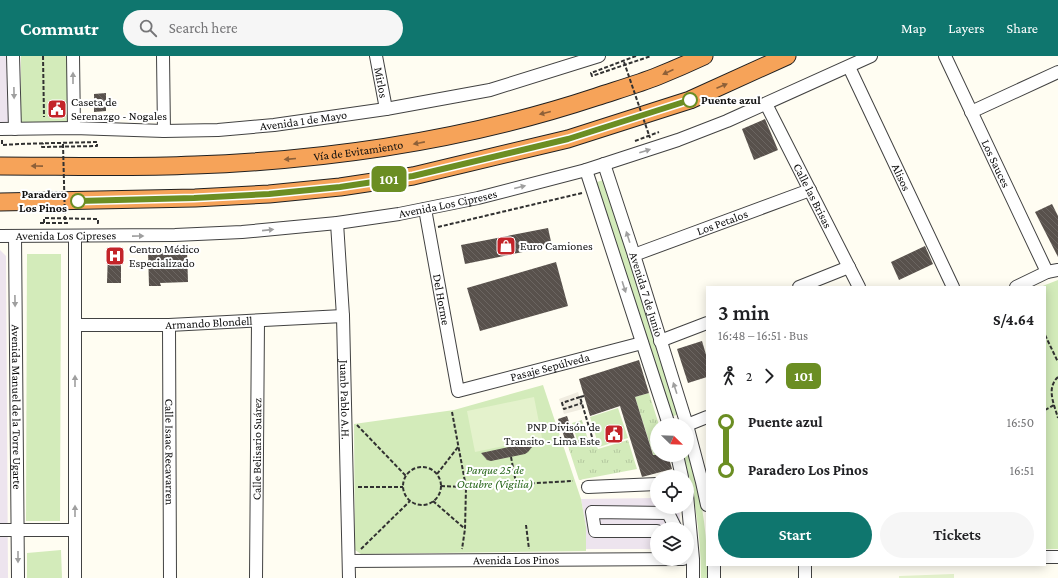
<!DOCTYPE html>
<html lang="en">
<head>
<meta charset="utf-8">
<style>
	body { margin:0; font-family:"Crimson Pro",serif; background:#f6f6f6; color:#202124; height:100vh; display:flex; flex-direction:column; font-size:15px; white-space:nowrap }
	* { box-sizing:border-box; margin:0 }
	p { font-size:13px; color:#757577 }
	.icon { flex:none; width:22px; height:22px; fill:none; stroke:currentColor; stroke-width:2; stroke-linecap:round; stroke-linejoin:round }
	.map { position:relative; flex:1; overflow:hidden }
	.drawer { position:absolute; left:706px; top:230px; width:340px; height:280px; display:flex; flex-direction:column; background:#fff; border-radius:0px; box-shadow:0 2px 10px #0003 }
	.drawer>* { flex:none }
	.badge { padding:0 8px; border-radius:6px; font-size:14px; line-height:26px }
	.needle { width:26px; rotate:113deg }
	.controls { position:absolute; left:650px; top:362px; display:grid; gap:8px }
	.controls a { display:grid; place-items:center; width:44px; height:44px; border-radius:50%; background:#fff; box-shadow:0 2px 10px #0003; font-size:20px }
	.map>.badge { position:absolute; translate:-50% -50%; box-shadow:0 0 0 2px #fff }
	.legs { display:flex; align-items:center; gap:6px; height:44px; padding:0 12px; font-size:13px }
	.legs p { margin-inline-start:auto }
	.summary { display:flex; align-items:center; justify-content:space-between; height:68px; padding:0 12px }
	h1 { font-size:22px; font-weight:600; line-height:30px }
	.action { display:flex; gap:8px; margin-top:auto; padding:8px 12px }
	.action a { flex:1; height:46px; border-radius:24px; background:#0f766e; color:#fff; font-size:16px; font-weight:600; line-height:46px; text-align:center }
	.action a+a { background:#f6f6f6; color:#202124 }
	ul { padding:0 12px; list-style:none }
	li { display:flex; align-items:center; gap:14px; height:48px; font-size:15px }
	li i { display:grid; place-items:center; width:6px; height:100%; margin:0 5px; background:currentColor }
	li i::after { content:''; width:10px; height:10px; margin:-5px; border:3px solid; border-radius:50%; background:#fff }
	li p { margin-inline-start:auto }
	li:first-child i { background:linear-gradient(#0000 50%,currentColor 0) }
	li:last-child i { background:linear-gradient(currentColor 50%,#0000 0) }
	header { display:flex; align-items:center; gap:24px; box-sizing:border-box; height:56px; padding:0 20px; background:#0f766e; color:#fff }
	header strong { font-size:19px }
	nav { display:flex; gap:22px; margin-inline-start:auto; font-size:14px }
	.search { width:280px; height:36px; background:#f6f6f6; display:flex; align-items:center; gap:10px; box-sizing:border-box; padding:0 14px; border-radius:22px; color:#757577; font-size:15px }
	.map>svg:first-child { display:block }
	.industrial { fill:#ede4ee }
	.grass { fill:url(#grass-tufts) }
	.park { fill:#d3ebba }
	.pitch { fill:#e4f2cc }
	.plaza { fill:#f0ece0 }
	.building { fill:url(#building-back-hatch) }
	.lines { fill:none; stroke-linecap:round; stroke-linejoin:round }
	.minor-casing { stroke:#424242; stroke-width:14 }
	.highway-casing { stroke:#202020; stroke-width:19 }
	.path { stroke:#313131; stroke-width:2; stroke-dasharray:4 2; stroke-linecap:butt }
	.minor { stroke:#fff; stroke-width:12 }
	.highway { stroke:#f6a359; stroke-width:17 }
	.path-bridge { stroke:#313131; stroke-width:2; stroke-dasharray:4 2; stroke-linecap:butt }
	.oneway { fill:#8e6038 }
	.oneway2 { fill:#9f9f9f }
	.line-1-casing { stroke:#fff; stroke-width:9 }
	.line-1 { stroke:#6b8e23; stroke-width:6 }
	.stop-1-dot { fill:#fff; stroke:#6b8e23; stroke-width:2 }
	.labels { text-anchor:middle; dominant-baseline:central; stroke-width:4; stroke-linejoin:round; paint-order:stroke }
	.street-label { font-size:12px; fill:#0f0f0f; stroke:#fff }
	.stop-label { font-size:12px; font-weight:bold; fill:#0f0f0f; stroke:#fff; text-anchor:start }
	.poi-label { font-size:12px; fill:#0f0f0f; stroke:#fff; text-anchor:start }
	.park-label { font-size:12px; font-style:italic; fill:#2c691e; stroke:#fff }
</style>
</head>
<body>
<header>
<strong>Commutr</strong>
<div class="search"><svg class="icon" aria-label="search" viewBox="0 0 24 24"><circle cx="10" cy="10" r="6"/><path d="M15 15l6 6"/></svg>Search here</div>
<nav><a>Map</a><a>Layers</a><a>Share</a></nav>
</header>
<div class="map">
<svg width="1058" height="522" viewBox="0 0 1058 522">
	<defs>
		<pattern id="grass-tufts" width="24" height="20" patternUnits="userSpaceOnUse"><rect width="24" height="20" fill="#d3ebba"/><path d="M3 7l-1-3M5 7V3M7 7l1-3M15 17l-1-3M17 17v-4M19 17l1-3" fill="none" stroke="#b4c89f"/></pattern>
		<pattern id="building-back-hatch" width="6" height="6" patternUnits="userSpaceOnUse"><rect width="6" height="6" fill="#58514c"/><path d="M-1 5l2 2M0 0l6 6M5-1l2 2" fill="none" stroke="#6b6561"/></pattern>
	</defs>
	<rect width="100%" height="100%" fill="#fffdf2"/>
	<g class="industrial">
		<path d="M0,0H11L13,71L0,73Z"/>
		<path d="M0,194L6,200L8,522H0Z"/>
		<path d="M657,442V451H679L681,473H657V493H586V471L581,443Z"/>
	</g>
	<g class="grass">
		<path d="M649,337L659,369H657V399L654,401L635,341Z"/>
		<path d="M582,364L589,387L595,386L598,393L628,384L637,413L579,424L567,387L577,384L572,367Z"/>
	</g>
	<g class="park">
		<path d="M21,0H69L70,67H21Z"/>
		<path d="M603,124L630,202L679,358L671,361L594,127Z"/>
		<path d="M27,198H61L60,465H26Z"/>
		<path d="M1058,224V493H1045V231H1040Z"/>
		<path d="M543,329L581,443L586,471V495L361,498L355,494L354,368L454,354Z"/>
		<path d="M618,352L628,382L599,391L590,361Z"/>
		<path d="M687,386C698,428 707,466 707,509H708L709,522H701C701,480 695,439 683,399H687Z"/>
		<path d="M61,494L62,522H27V497Z"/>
	</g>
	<g class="pitch">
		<path d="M534,341L542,382L475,396L467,355Z"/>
		<path d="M954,518V522H899V520Z"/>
	</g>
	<path class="plaza" d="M578,336L583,353L564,358L559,343Z"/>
	<g class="building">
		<path d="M106,37V55L94,56V38Z"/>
		<path d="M53,49H60L64,57L50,59Z"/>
		<path d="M765,63L778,94L754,104L742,73Z"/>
		<path d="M1052,148L1058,160V201L1035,156Z"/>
		<path d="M548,172L552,190L465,208L461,189Z"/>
		<path d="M925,190L933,208L899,224L891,206Z"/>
		<path d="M148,195H187L188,226L160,227L161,230H149Z"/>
		<path d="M108,196H121V227H107Z"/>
		<path d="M556,206L568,250L480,275L467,232Z"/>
		<path d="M702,285L707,302V321L688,327L677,293Z"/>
		<path d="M639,304L649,337L635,341L653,399H668L672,413L642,421L620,350L590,360L579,323Z"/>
		<path d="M567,360L575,383L566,386L558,363Z"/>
		<path d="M537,385L528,396L525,398L491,405L487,404L481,397Z"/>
	</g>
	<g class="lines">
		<defs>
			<g id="minor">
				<path d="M13,0L15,73"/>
				<path d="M73,0L74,72"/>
				<path d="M163,0L164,75"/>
				<path id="s1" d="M376,0L386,53"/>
				<path id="s2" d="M945,0L1047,216"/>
				<path id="s3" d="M849,11L953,231"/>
				<path id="s4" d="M766,48L859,231"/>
				<path d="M971,56L1058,16"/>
				<path id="s5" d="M0,73L74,72L164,75L218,74L274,69L386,53L490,34L599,0"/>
				<path id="s6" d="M604,108L634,199L687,369L707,361"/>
				<path d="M586,114L669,369"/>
				<path id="s7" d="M425,153L458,335L642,287"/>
				<path id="s8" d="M337,167L343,260L349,522"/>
				<path id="s9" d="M0,180L175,179L242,176L337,167L399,158L478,142L586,114L678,84L727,65L871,0"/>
				<path id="s10" d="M15,180L18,522"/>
				<path id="s11" d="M634,199L810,134"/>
				<path d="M799,231L849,211"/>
				<path d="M1016,231L1047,216L1058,214"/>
				<path id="s12" d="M75,269H169L343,260"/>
				<path id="s13" d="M169,269L170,522"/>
				<path d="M660,285L707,267"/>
				<path d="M687,369L702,426L707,449"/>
				<path d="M677,399L682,421"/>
				<path d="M588,431L657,428"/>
				<path d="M687,439L693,503V522"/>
				<path d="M0,474H75"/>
				<path d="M657,475H595L592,456L668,457L676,473"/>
				<path d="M1045,501H1058"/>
				<path id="s14" d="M349,505L683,503"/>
				<path d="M75,522V180"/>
				<path id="s15" d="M256,522L258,265"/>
				<path d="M714,522V509"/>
				<path d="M805,522V509"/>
			</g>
			<g id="highway">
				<path id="s16" d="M0,110C65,110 130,112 195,109C332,104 466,84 596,41C617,34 638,28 658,20C673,14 689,7 704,0"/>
				<path d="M0,146L195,142L269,138L340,131L413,120L568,83L690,44L787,0"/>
			</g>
		</defs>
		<use href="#minor" class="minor-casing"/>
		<use href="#highway" class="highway-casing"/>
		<g class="path">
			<path d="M43,0L44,61"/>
			<path d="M636,0L591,17L592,20L651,0"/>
			<path d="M2,84V89C34,87 66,87 97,86V90L42,91L43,87"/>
			<path d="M635,85L659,76"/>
			<path d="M40,167H70"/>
			<path d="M44,167V162L98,163V167H96"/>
			<path d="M438,171L582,137"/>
			<path d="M1045,279L1058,306"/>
			<path d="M1058,321C1046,332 1054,348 1058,362"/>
			<path d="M584,340L580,341L592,381"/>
			<path d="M580,341L562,347L564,353L582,347"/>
			<path d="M1045,354L1054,349"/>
			<path d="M452,356L466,431L465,473L462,493"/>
			<path d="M357,369L406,420"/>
			<path d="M511,401L516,427"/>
			<circle cx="422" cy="430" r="19"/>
			<path d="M437,418L458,391"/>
			<path d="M482,424L483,430"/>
			<path d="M441,430L466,431L573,425"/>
			<path d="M358,431H403"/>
			<path d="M433,445L464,472"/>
			<path d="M526,469L529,493"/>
			<path d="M361,493L410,445"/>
		</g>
		<use href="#minor" class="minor"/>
		<use href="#highway" class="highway"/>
		<g class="path-bridge">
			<path d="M624,6L650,82"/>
			<path d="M63,88L65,165"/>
		</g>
	</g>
	<defs><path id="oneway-solid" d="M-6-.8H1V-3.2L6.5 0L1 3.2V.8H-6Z"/></defs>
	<g class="oneway">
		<use href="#oneway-solid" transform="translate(668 16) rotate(156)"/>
		<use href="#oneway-solid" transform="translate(722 30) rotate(-23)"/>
		<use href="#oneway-solid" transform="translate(545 57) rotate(166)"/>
		<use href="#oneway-solid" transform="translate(419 87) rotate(169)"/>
		<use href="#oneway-solid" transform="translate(290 103) rotate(175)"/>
		<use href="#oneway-solid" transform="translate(37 110) rotate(-179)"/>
	</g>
	<g class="oneway2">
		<use href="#oneway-solid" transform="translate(73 22) rotate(-90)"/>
		<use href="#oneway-solid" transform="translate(14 37) rotate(89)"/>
		<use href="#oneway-solid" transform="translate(645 95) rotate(-18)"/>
		<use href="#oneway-solid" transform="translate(520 131) rotate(-14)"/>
		<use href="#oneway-solid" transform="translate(268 174) rotate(-6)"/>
		<use href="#oneway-solid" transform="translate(138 180) rotate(-1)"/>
		<use href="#oneway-solid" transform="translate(628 181) rotate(-108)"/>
		<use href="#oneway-solid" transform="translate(624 231) rotate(72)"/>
		<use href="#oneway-solid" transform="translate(15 245) rotate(89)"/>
		<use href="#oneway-solid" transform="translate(75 325) rotate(-90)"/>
		<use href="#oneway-solid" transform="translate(675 332) rotate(-108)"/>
		<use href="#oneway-solid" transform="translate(75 455) rotate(-90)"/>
		<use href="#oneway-solid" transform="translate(18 501) rotate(90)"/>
	</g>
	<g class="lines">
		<defs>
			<path id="line-1" d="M78,145L194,142L269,138L340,131L413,120L568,83L690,44"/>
		</defs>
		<use href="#line-1" class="line-1-casing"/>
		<use href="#line-1" class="line-1"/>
	</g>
	<defs>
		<symbol id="civic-square" viewBox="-11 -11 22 22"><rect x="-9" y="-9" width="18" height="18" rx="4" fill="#c32429" stroke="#fff"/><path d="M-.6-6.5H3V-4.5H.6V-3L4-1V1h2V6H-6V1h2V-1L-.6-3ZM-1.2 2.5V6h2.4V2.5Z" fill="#fff"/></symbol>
		<symbol id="shop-square" viewBox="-11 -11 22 22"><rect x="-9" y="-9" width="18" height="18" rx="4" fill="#c32429" stroke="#fff"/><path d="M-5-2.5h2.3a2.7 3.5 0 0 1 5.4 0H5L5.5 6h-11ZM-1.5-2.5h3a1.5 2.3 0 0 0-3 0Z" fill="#fff"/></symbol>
		<symbol id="hospital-square" viewBox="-11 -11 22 22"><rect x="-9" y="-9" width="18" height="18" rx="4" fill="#c32429" stroke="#fff"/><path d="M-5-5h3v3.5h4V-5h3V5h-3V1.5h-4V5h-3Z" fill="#fff"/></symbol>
	</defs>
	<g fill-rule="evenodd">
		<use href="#civic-square" x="46" y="42" width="22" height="22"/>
		<use href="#shop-square" x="495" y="179" width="22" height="22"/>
		<use href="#hospital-square" x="104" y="189" width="22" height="22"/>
		<use href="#civic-square" x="603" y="367" width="22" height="22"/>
	</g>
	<g class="stop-1-dot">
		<circle cx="690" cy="44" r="7"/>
		<circle cx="78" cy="145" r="7"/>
	</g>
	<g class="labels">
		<g class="street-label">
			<text stroke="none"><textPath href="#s1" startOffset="27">Mirlos</textPath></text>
			<text stroke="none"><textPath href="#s5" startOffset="304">Avenida 1 de Mayo</textPath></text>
			<text stroke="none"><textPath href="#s16" startOffset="359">Vía de Evitamiento</textPath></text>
			<text stroke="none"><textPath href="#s2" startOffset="119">Los Sauces</textPath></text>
			<text stroke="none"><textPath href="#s3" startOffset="122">Alisos</textPath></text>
			<text stroke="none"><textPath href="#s4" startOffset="103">Calle las Brisas</textPath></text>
			<text stroke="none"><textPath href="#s9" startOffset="450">Avenida Los Cipreses</textPath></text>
			<text stroke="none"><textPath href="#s11" startOffset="94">Los Petalos</textPath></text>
			<text stroke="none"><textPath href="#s9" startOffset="66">Avenida Los Cipreses</textPath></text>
			<text stroke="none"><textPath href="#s6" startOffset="137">Avenida 7 de Junio</textPath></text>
			<text stroke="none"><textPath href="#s7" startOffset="92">Del Horme</textPath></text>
			<text stroke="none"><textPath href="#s12" startOffset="134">Armando Blondell</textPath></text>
			<text stroke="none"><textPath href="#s7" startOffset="280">Pasaje Sepúlveda</textPath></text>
			<text stroke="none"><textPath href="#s8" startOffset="177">Juanb Pablo A.H.</textPath></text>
			<text stroke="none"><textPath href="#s10" startOffset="171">Avenida Manuel de la Torre Ugarte</textPath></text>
			<text stroke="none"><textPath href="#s15" startOffset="129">Calle Belisario Suárez</textPath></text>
			<text stroke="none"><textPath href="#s13" startOffset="127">Calle Isaac Recavarren</textPath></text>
			<text stroke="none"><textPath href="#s14" startOffset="167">Avenida Los Pinos</textPath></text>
		</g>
		<g class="stop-label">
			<text x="701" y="44">Puente azul</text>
			<text x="67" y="138" text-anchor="end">Paradero<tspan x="67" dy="14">Los Pinos</tspan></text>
		</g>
		<g class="poi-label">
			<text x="71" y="46">Caseta de<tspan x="71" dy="14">Serenazgo - Nogales</tspan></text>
			<text x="520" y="190">Euro Camiones</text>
			<text x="129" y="193">Centro Médico<tspan x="129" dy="14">Especializado</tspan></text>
			<text x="600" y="371" text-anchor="end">PNP Divisón de<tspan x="600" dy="14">Transito - Lima Este</tspan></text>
		</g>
		<g class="park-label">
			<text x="495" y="414">Parque 25 de<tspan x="495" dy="14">Octubre (Vigilia)</tspan></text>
		</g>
	</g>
</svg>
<div class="controls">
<a><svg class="needle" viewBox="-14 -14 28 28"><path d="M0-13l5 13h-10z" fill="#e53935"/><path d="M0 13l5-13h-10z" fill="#757577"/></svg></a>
<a><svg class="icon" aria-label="locate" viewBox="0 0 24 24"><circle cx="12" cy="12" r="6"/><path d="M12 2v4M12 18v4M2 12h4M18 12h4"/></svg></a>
<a><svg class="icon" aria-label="layers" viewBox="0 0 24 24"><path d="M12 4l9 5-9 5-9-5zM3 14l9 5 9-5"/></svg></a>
</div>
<b class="badge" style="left:389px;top:123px;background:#6b8e23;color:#fff">101</b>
<section class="drawer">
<div class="summary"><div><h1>3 min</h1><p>16:48 – 16:51 · Bus</p></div><b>S/4.64</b></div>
<div class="legs"><svg class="icon" aria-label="walk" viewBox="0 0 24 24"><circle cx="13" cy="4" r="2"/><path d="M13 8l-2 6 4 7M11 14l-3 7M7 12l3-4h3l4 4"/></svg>2<svg class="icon" aria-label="forward" viewBox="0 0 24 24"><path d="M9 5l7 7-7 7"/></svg><b class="badge" style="background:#6b8e23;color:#fff">101</b></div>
<ul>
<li><i style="color:#6b8e23"></i><b>Puente azul</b><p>16:50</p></li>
<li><i style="color:#6b8e23"></i><b>Paradero Los Pinos</b><p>16:51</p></li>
</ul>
<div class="action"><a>Start</a><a>Tickets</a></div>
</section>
</div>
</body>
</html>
